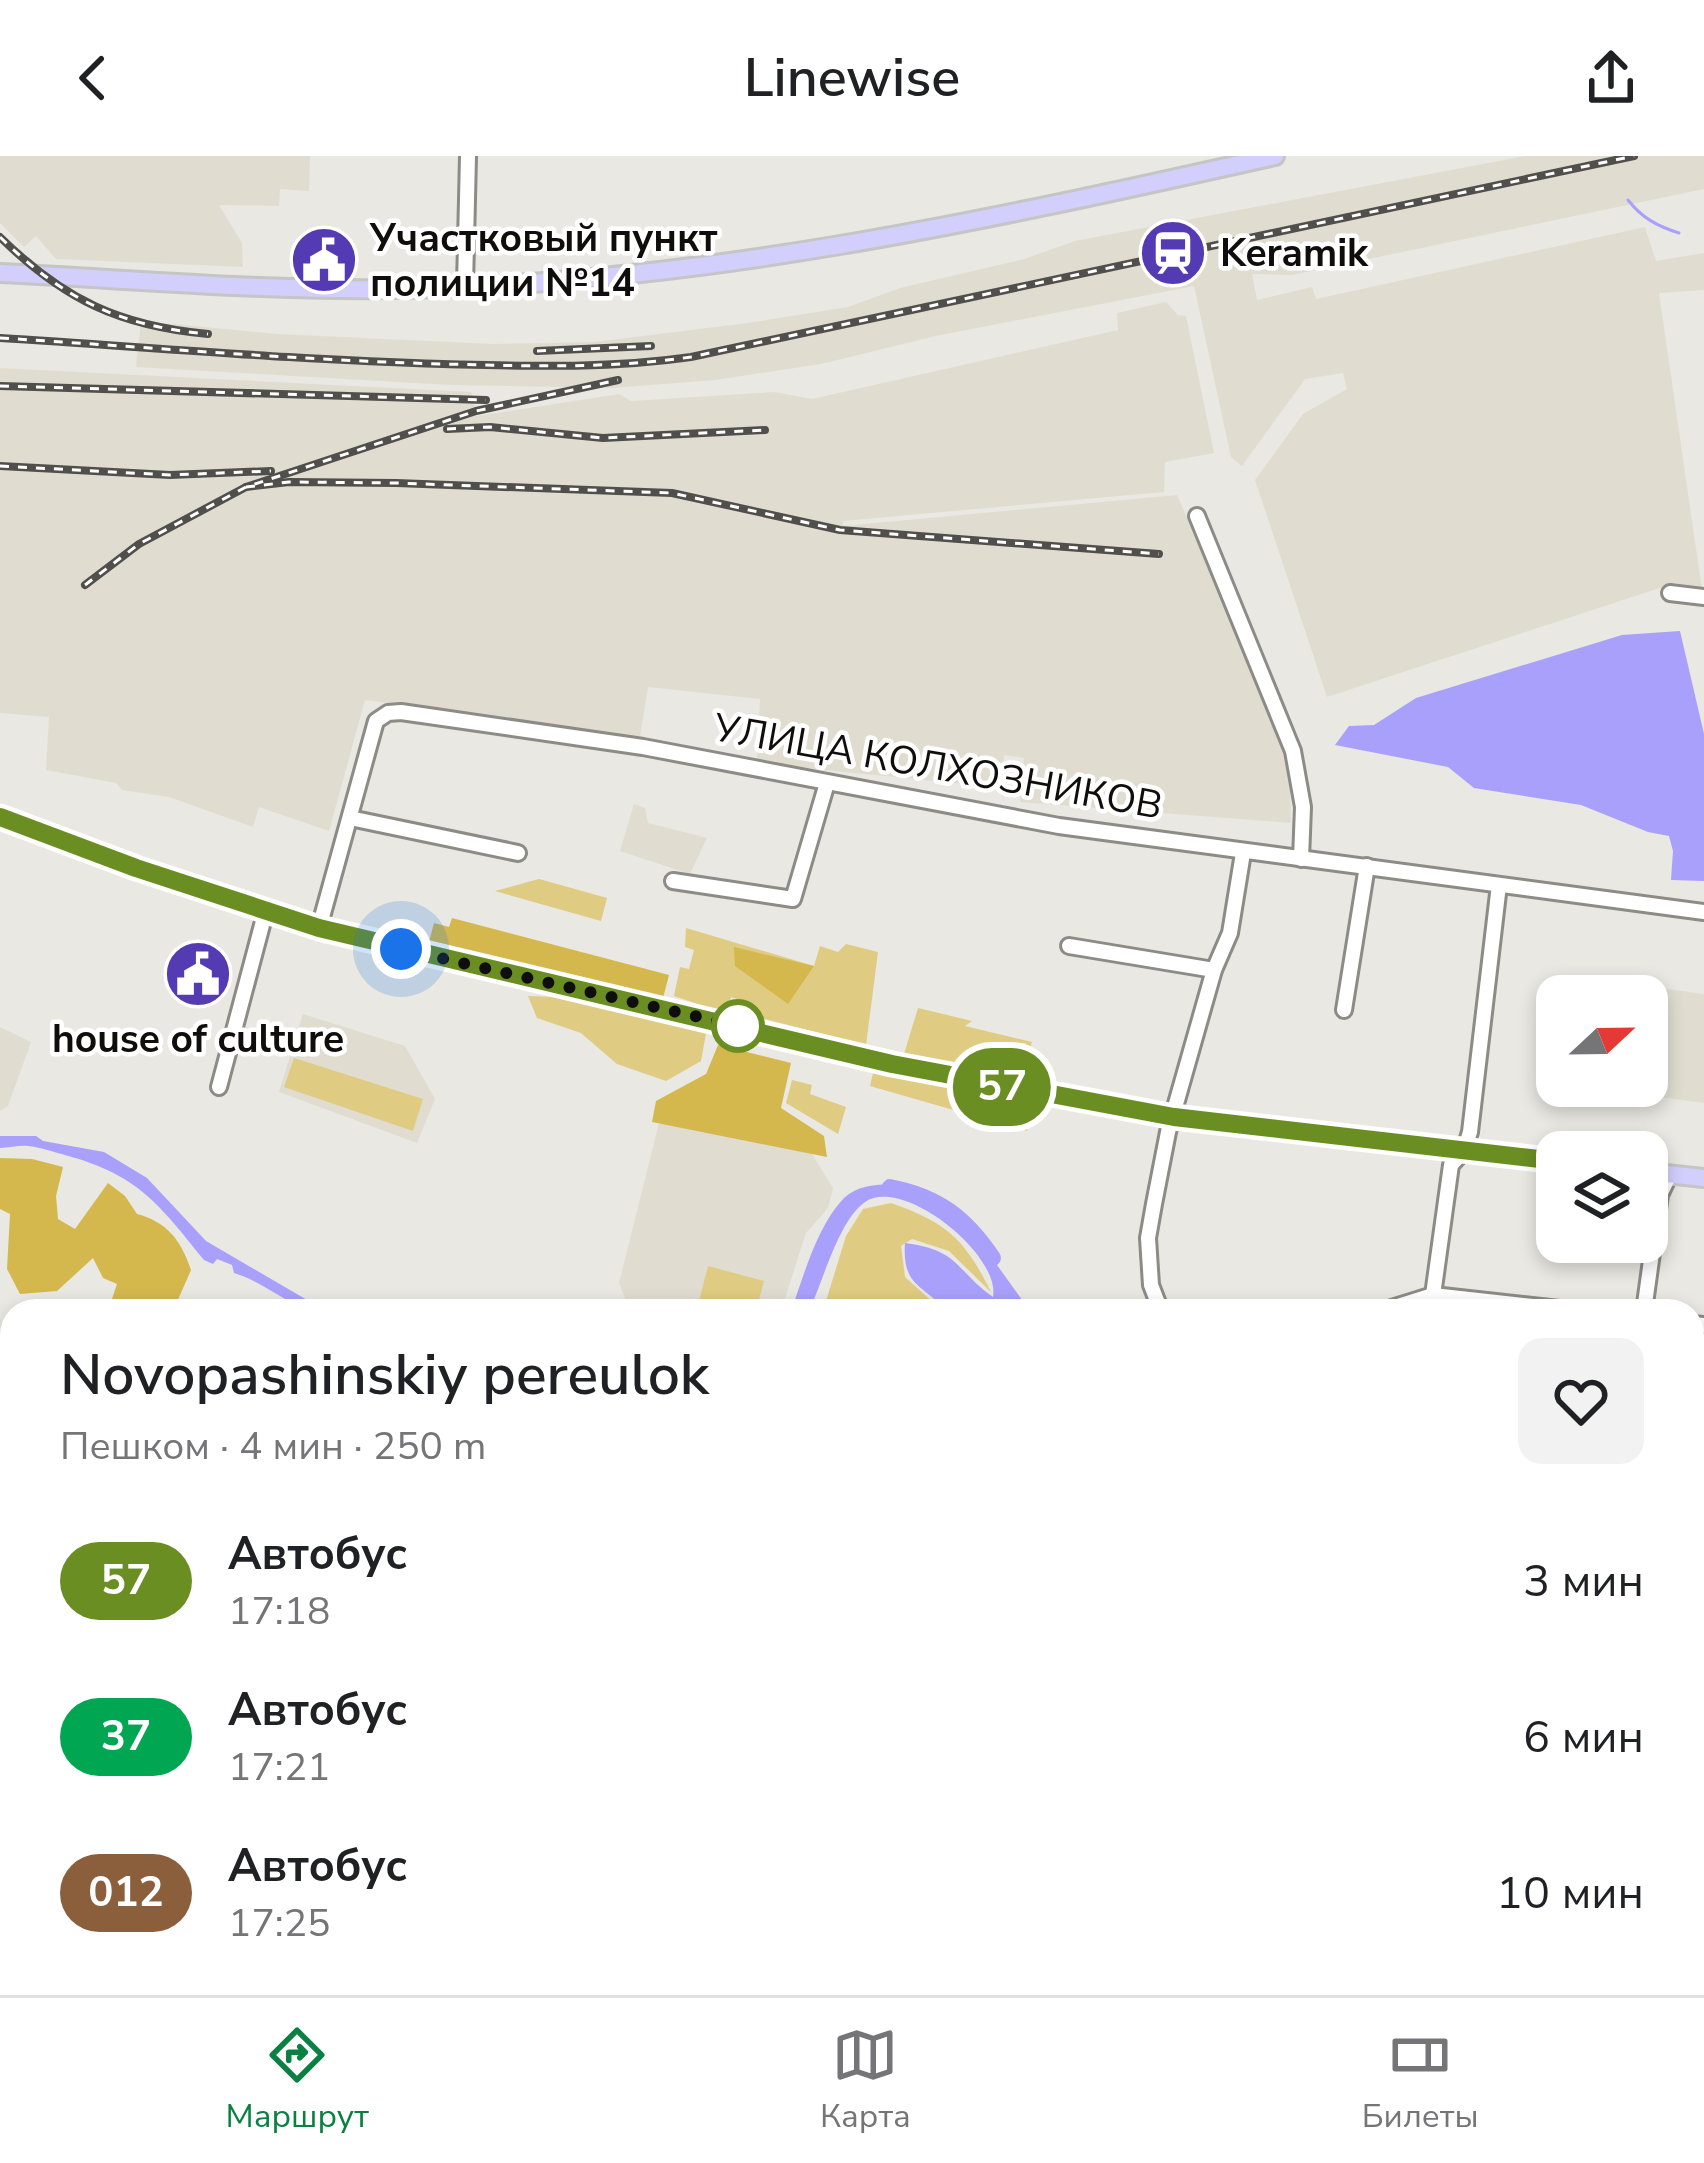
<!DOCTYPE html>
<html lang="ru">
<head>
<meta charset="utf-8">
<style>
	body { margin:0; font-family:"Nunito Sans",sans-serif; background:#f2f2f2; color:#202124; height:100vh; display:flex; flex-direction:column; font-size:45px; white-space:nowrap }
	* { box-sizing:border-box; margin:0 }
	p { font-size:39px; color:#757577 }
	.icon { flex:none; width:66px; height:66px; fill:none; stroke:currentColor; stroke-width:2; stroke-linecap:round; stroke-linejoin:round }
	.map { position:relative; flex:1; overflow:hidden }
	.sheet { position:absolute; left:0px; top:1143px; width:1704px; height:696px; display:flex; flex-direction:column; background:#fff; border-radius:36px 36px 0 0; box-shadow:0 6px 18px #0003 }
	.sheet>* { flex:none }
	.badge { padding:0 24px; border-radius:39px; font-size:42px; line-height:78px }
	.needle { width:78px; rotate:68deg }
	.fabs { position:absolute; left:1536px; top:819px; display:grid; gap:24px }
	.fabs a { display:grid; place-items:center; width:132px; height:132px; border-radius:24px; background:#fff; box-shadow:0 6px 18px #0003; font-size:60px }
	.you { position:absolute; width:60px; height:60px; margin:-30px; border:9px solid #fff; border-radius:50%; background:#1a73e8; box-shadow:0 0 0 18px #1a73e833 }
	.map>.badge { position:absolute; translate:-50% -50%; box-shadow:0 0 0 6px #fff }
	.round { display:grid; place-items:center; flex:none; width:126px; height:126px; border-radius:24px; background:#f2f2f2 }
	.summary { display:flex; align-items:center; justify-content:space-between; height:204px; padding:0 60px }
	h1 { font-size:57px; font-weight:600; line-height:90px }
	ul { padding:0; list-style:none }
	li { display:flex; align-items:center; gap:36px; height:156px; padding:0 60px }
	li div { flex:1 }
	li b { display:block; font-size:45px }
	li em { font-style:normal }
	li .badge { min-width:132px; font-weight:700; text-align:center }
	header { display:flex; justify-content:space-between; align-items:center; height:156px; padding:0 60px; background:#fff; font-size:54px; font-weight:600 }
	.tab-bar { display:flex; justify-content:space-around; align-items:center; height:168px; border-top:3px solid #e0e0e0; background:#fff; font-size:33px; color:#757577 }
	.tab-bar a { display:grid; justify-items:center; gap:6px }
	.tab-bar .current { color:#0b8043 }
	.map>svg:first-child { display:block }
	.built { fill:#e0ddd0 }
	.green { fill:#dfcb81 }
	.forest { fill:#d4b84e }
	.water { fill:#a8a0fa }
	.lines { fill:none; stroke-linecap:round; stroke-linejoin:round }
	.stream { stroke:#a8a0fa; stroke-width:3 }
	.river { stroke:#a8a0fa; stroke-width:16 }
	.minor-casing { stroke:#8c8b86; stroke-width:20 }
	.major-casing { stroke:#c5c5c5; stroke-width:22 }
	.minor { stroke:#fff; stroke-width:14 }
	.major { stroke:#d2cffd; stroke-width:16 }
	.rail-casing { stroke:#504f4c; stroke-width:8 }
	.rail { stroke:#fff; stroke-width:3; stroke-dasharray:9; stroke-linecap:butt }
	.line-casing { stroke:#fff; stroke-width:27 }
	.line { stroke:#6b8e23; stroke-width:18 }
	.walk { stroke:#0f0e0c; stroke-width:12; stroke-dasharray:0 21.6 }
	.stop-dot { fill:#fff; stroke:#6b8e23; stroke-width:6 }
	.labels { text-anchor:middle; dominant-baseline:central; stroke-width:9; stroke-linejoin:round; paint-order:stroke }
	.poi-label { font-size:39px; font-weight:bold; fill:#0f0e0c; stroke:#fff; text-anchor:start }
	.street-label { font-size:39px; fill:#0f0e0c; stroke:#fff }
</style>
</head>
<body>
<header><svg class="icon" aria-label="back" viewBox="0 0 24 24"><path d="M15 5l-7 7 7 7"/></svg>Linewise<svg class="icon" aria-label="share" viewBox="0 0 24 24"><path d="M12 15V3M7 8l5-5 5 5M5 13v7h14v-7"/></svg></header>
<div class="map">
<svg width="1704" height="1839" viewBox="0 0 1704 1839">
	<rect width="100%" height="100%" fill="#e9e8e2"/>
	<g class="built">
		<path d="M0,0H310L309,35L280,33L279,50L219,49L242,87L243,111L56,103L36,80L24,91L0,67Z"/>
		<path d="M1525,0H1704V33L1292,119L1252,118L1257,144L1312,131L1316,143L1645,71L1656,105L1704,97V134L1659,137L1702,434L1675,427L1327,541L1255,324L1303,258L1347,233L1343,217L1305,223L1242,310L1231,301L1194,130L936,180L821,208L715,224L612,232L451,229L136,211L141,165L278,178L493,188L594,186L748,167L848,151L900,132L1024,103L1075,85Z"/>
		<path d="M1166,146L1178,159L1186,160L1214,297L1165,306L1164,336L843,365V370L1177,339L1289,595L1291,667L1020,646L1024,602L1004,599L1002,632L757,607L760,543L648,531L640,581L365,544L329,675L259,651L253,671L169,641L122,634L116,627L46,614L49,561L0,557V212L471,236L477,260L619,238L631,245L774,236L812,243L1118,174L1117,157Z"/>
		<path d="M634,648L645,652L648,667L707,682L690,718L620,695Z"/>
		<path d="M1638,829L1704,838V947L1623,936L1624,930H1647V840H1636Z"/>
		<path d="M303,858L405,890L435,943L417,987L279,936Z"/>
		<path d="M0,871L31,886L8,950L0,955Z"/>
		<path d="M659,967L804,985L833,1032L828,1052L806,1077L781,1155H630L619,1127Z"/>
	</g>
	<g class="green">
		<path d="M539,723L607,742L601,765L495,735Z"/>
		<path d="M686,772L814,810L820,790L838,796L846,788L878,796L866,889L749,859L751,848L731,841L728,858L674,840L680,811L689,813L694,794L685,791Z"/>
		<path d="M528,840L555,841L707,872L701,905L666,925L617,908L581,877L537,862Z"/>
		<path d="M918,852L972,865L965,870L1032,886L1027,903L1035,906L1031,922L904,898Z"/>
		<path d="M294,902L423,943L413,975L284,931Z"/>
		<path d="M874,913L1033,943L1027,975L870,930Z"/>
		<path d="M792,924L812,929L810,938L846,951L838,978L786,947Z"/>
		<path d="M891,1047C947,1067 964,1082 991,1136L949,1095L912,1083L901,1090L905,1121L943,1155H823L846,1080L863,1053Z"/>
		<path d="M708,1110L764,1125L756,1155H720L698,1149Z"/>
		<path d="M0,1324L12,1327V1493L0,1490Z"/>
		<path d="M1704,1645V1807L1692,1805V1665Z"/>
		<path d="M1644,1827L1642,1839H1421L1375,1834L1335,1839H1254L1252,1828Z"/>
	</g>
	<g class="forest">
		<path d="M452,762L669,819L662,846L429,786L434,767L449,771Z"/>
		<path d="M734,791L814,810L788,848L735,810Z"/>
		<path d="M718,889L791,907L781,952L824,980L827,1001L652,966L656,945L706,918Z"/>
		<path d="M0,1002L32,1003L63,1011L56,1040L58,1063L75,1073L108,1027L125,1040L137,1058C167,1066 181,1084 191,1114L173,1155H108L117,1128L103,1122L93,1102L57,1135L20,1138L7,1113L10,1058L0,1053Z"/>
		<path d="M0,1591L12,1592V1827H1113L1138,1839H0Z"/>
	</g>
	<g class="water">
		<path d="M1680,475L1704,578V725L1671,724L1673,695L1669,680L1648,676L1581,649L1474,632L1448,611L1335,589L1349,570L1374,569L1416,542L1622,479Z"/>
		<path d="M0,980H36L43,985L104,996L147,1022L206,1085L326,1155C291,1155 268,1127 234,1117L232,1109L217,1103L213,1108L204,1104C158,1047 138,1019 65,999C53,996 40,991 28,990C19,989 10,992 0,992Z"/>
		<path d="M889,1028L931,1041L969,1070L1030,1155H947C922,1128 902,1130 905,1087C960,1094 955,1114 993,1141C1001,1099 903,1020 865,1046C839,1064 823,1125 809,1155H791C804,1119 817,1070 844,1042C857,1030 872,1029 889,1028Z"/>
		<path d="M1692,1334L1704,1345V1561H1692Z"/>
	</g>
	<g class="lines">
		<path class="stream" d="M1628,44C1642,62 1657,70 1679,77"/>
		<path class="river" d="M890,1031C938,1040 966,1062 993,1102"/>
		<defs>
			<g id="minor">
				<path d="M465,130L468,0"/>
				<path d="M1197,360L1293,595L1303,651L1301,703"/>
				<path d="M1670,437L1704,441"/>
				<path d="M350,662L518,697"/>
				<path d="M673,725L793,743L827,627"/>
				<path d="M319,772L376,565L388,557L401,556L643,591L1059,670L1704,756"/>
				<path d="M1069,790L1214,814"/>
				<path d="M1344,854L1367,710"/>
				<path d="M219,931L266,754"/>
				<path d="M1433,1139L1451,1009L1464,995L1470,976L1499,729"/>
				<path d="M1161,1155L1151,1129L1148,1082L1154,1048L1168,976L1214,814L1230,777L1243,697"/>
				<path d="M1382,1155L1433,1139L1578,1155"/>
				<path d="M1644,1155L1660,1039L1670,1018"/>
				<path d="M1692,1168L1704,1169"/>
				<path d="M1692,1253L1704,1255"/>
			</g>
			<g id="major">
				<path d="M0,117C129,123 260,135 389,133C689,130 985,65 1275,0"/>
				<path d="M0,661L136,712L319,772L894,909L1174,961L1557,1005"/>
				<path d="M1647,1016L1704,1022"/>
			</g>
		</defs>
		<use href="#minor" class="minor-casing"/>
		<use href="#major" class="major-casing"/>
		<use href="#minor" class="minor"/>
		<use href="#major" class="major"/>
		<defs>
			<g id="rail">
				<path d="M0,81C64,144 120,170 208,178"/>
				<path d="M0,182C147,191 295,204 443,208C527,210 608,213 691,201L1634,0"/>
				<path d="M537,195L651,190"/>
				<path d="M0,230L486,244"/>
				<path d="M447,273L490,271L603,282L765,274"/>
				<path d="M0,310L170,319L271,315"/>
				<path d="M246,331L289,326L396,327L672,337L840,374L1159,398"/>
				<path d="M85,429L139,388L246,331L476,255L618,224"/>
			</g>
		</defs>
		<use href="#rail" class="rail-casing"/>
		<use href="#rail" class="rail"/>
	</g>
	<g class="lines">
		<defs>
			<path id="line" d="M0,661L136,712L319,772L892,908L1174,961L1557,1005"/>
		</defs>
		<use href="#line" class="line-casing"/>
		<use href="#line" class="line"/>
		<path class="walk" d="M401,793L738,870"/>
	</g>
	<defs>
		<symbol id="station-disc" viewBox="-11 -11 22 22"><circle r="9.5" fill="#553bb3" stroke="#fff"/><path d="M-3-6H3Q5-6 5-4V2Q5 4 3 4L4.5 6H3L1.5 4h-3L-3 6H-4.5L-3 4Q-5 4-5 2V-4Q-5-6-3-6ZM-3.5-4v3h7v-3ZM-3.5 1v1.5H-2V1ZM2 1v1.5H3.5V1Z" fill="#fff"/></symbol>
		<symbol id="civic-disc" viewBox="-11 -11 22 22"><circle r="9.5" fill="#553bb3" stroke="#fff"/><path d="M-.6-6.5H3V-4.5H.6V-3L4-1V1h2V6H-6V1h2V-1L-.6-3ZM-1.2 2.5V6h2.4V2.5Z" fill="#fff"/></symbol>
	</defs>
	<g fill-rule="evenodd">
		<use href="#station-disc" x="1135" y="59" width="76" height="76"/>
		<use href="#civic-disc" x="286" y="66" width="76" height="76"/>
		<use href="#civic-disc" x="160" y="780" width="76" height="76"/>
	</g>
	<circle class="stop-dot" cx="738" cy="870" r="24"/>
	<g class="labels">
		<g class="poi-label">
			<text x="370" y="82">Участковый пункт<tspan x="370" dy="45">полиции №14</tspan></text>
			<text x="1220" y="97">Keramik</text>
			<text x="198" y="883" text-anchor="middle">house of culture</text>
		</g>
		<g class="street-label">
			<text transform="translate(938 611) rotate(10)">УЛИЦА КОЛХОЗНИКОВ</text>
		</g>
	</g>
</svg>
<div class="fabs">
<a><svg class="needle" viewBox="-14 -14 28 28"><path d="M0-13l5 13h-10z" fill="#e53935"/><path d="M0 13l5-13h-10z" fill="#757577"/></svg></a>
<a><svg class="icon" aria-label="layers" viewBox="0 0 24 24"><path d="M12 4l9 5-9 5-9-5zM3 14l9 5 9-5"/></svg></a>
</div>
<div class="you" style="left:401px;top:793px"></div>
<b class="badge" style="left:1002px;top:931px;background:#6b8e23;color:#fff">57</b>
<section class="sheet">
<div class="summary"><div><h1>Novopashinskiy pereulok</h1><p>Пешком · 4 мин · 250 m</p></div><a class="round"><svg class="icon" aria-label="heart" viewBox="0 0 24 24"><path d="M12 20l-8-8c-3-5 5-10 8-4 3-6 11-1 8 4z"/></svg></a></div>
<ul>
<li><span class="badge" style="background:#6b8e23;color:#fff">57</span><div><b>Автобус</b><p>17:18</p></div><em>3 мин</em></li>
<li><span class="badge" style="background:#00a651;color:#fff">37</span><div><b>Автобус</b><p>17:21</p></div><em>6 мин</em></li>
<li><span class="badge" style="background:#8b5e3c;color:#fff">012</span><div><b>Автобус</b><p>17:25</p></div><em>10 мин</em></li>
</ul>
</section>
</div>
<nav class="tab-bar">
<a class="current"><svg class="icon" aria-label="directions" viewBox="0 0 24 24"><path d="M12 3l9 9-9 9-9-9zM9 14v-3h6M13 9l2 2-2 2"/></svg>Маршрут</a>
<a><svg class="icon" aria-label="map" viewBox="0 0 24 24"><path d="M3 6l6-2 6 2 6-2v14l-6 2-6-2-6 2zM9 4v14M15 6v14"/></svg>Карта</a>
<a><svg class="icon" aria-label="tickets" viewBox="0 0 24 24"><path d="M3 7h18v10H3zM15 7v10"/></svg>Билеты</a>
</nav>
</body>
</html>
